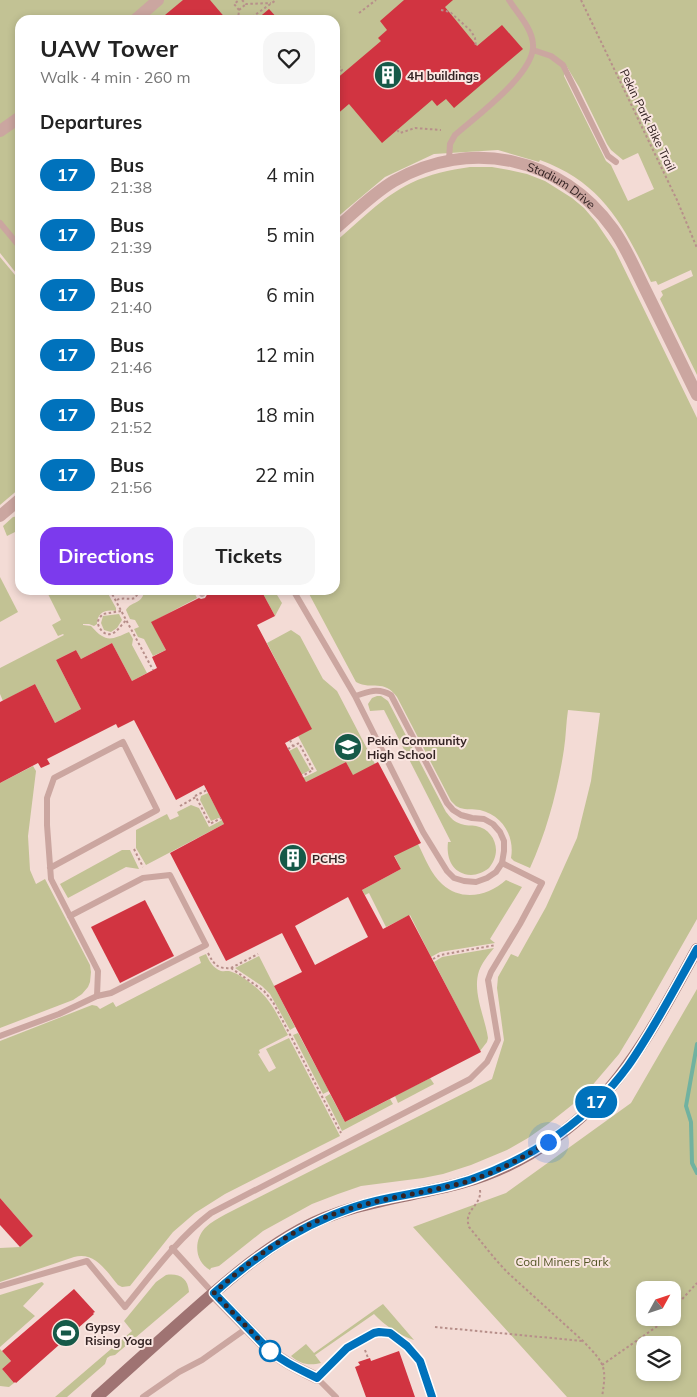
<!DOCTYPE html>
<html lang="en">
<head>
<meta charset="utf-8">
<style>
	body { margin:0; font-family:Mulish,sans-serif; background:#f6f6f6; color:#222; height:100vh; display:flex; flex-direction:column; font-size:19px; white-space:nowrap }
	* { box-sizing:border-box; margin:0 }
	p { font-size:16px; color:#767676 }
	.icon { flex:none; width:28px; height:28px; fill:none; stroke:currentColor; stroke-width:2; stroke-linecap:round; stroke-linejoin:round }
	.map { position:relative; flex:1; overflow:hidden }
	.drawer { position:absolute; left:15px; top:15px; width:325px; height:580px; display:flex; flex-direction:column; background:#fff; border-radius:15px; box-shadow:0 2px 8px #0003 }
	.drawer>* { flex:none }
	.badge { padding:0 10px; border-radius:16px; font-size:18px; line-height:32px }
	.needle { width:32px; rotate:50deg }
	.buttons { position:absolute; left:636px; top:1281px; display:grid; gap:10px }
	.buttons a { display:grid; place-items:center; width:45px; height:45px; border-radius:10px; background:#fff; box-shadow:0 2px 8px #0003; font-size:25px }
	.you { position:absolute; width:25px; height:25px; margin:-12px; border:4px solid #fff; border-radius:50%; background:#1a73e8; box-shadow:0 0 0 8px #1a73e833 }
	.map>.badge { position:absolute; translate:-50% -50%; box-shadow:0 0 0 2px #fff }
	h2 { padding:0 25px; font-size:19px; line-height:45px }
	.round { display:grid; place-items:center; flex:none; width:52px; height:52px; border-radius:15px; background:#f6f6f6 }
	.headline { display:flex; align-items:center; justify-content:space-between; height:85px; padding:0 25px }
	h1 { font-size:24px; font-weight:700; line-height:38px }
	.primary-button { display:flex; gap:10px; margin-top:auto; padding:10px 25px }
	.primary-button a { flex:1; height:58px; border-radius:15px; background:#7c3aed; color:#fff; font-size:20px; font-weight:700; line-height:58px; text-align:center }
	.primary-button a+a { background:#f6f6f6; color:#222 }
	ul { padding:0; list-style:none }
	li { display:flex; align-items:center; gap:15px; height:60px; padding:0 25px }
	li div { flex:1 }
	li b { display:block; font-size:19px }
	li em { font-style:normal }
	li .badge { min-width:55px; font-weight:700; text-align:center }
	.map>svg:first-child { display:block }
	.green { fill:#c2c294; fill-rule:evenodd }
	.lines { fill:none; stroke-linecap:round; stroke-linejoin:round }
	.stream { stroke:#71b2a0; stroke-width:4 }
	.building { fill:#d13441; fill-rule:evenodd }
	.path { stroke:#b78f8a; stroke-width:2; stroke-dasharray:2.5 2.5; stroke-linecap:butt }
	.service { stroke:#cba6a0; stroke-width:6 }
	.minor { stroke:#cba6a0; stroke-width:12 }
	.secondary { stroke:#9f7372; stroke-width:12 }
	.line-casing { stroke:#fff; stroke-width:11 }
	.line { stroke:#0072bc; stroke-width:8 }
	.walk { stroke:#342424; stroke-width:5; stroke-dasharray:0 9 }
	.stop-dot { fill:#fff; stroke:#0072bc; stroke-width:2.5 }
	.labels { text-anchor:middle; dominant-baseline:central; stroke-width:4; stroke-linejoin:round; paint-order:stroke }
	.poi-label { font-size:12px; font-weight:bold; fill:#342424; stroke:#fae6e1; text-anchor:start }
	.street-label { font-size:12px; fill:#342424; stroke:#fae6e1 }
	.park-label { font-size:12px; fill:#535526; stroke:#fae6e1 }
</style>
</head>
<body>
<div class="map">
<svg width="697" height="1397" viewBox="0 0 697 1397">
	<rect width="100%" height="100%" fill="#f3dbd5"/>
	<g class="green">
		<path d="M0,0H697V375L660,299L663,295L661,291L693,276L691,270L658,285L656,281L651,282C624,226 603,183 540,160L539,162L498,150L434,154L385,177L335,219V20H20V278L0,253ZM567,67L579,87L607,144L611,150L623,160L638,153L654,189L628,201L611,165L606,161L564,76Z"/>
		<path d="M470,167H492L509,170L527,174L545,181L572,198L584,208L596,222L615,250L697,418V919L636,1026L619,1054L590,1088L572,1105L548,1124L528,1138L507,1150L471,1165L443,1174L423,1178L361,1186L338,1194L312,1204L263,1231L219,1266L211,1268L210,1270C195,1262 193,1241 205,1228C211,1222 219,1218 226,1214L492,1079L504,1040L497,988L498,977L511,954L518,957L546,907L577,838L591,781L600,713L568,710C566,723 566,736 564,749C558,789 547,831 530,868L514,861L511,858C515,836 502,815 480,810C473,809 466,810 460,808L456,806L451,801L397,697C383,678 373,691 356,682L307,590H335V242C359,222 382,197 411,183C430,174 449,170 470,167Z"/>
		<path d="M0,257L20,281V488L0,505Z"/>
		<path d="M19,516H20V540L15,532L7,536L3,526L13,517Z"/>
		<path d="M0,577L18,612L0,622Z"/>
		<path d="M46,590H93V591L95,590H106L116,608V611C105,609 97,613 97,624L94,626L89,624H83V625L91,626C106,643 111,640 129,632L133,639L132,645L147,673L132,681L112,643L81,659L76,650L56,660L81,709L55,723L35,684L3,701L0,694V668L64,635L63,634L58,636L52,625L61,620Z"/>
		<path d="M145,590H193L197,598L152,622L166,650L153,656L144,639L138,637L134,629L139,627L135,620L130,619L126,610C132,600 141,606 145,590Z"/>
		<path d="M261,590H274L282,603L275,616Z"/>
		<path d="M119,614L122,620L117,628L111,632L104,630L101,623L103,616Z"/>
		<path d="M291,630L300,636L323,679L337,691L375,764L360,790L346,762L306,782L303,778L317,771L298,736L311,728L267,643Z"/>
		<path d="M377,696H381L388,701L446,812C450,817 454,822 461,824C466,826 471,825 476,826C488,828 496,839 496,850C496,857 493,863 489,868C484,872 477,875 471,875C452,874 446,858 448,842H451L384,710L370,711L368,704L372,698Z"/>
		<path d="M297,747L310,770L301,775L289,751Z"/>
		<path d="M33,766L36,771L28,836L30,870L36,884L45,879L90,965L91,972L90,982L88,987L82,994L73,1000L0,1028V783Z"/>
		<path d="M208,793L221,817L211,821L200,800L201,796Z"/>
		<path d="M191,805L199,808L209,827L222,820L224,824L146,865L136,848V830L167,814L170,820L179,816L177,812Z"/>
		<path d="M387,841L418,844C425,858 431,874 442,884C462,902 488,896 506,880L522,887L490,939L495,943L440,952L431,957L410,915L386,927L369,893L365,895L362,890L401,869Z"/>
		<path d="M122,850H130L139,869L126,867L68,898L60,884Z"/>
		<path d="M494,948C488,955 482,963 479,971C472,992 485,1017 488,1038L487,1042L480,1051L434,962L442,957Z"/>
		<path d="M206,954C209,961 213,968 221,971C225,972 228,970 232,972C238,974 244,978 249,982C271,998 276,1013 288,1035L259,1050L260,1053L258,1054L269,1072L276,1068L266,1049L289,1038L340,1136L225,1194L195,1213L173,1232L130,1286L122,1287L118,1285C107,1272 95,1251 74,1257L0,1282V1248L20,1247L33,1236L0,1198V1041L92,1005L97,1006L100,1009L113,1002L116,1007L201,963L199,957Z"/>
		<path d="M259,956L295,1027L290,1030L270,994L262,986L235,968Z"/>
		<path d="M697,989V1397H567L413,1227L506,1193L631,1103ZM645,1290H672V1318H645ZM645,1345H672V1372H645Z"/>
		<path d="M298,1033L329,1091L323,1094L293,1035Z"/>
		<path d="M430,1078L434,1084L398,1103L395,1096Z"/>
		<path d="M330,1094L345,1122L390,1099L393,1104L342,1131L325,1097Z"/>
		<path d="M166,1275C179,1273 188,1278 189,1292L115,1355L110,1356L107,1358L105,1364L67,1397H55L132,1331L124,1321L156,1282Z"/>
		<path d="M42,1282L44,1284L23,1306L35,1316L0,1347V1295Z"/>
		<path d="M383,1304L414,1340C399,1335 384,1325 374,1314L315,1355L321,1363C309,1366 300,1364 291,1356L306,1344L314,1353Z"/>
		<path d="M0,1349L11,1361L2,1369L14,1383L9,1387L0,1386Z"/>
	</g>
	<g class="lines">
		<path class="stream" d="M697,1044L686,1106L691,1122L692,1163L697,1173"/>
	</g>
	<g class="building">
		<path d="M183,0H210L227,20H159Z"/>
		<path d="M404,0H453L445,7L477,46L502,25L523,49L454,108L446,99L437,106L432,100L382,143L349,104L335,116V80L381,41L378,38L387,30L380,21Z"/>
		<path d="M269,9L279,20H256Z"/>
		<path d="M206,590H261L275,616L257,625L312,729L285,743L306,782L346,762L353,775L378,762L421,843L394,856L401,869L362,890L383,929L409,915L481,1052L345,1122L274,986L302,972L282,933L226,961L170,853L224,824L204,785L176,800L134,720L118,728L116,724L47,759L50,764L41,768L38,763L0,783V702L35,684L55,723L81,709L56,660L76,650L81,659L112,643L132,681L157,668L152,657L166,650L151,622L199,598L201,599L205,598L208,593ZM348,897L368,937L315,965L295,926Z"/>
		<path d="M145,900L174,956L120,983L91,927Z"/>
		<path d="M0,1198L33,1236L20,1247L0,1225Z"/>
		<path d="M74,1289L95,1312L93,1313L94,1314L16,1383L15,1382L14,1383L2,1369L11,1361L2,1351Z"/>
		<path d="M399,1351L415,1397H366L355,1367L360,1365L358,1362L370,1358L371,1361Z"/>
	</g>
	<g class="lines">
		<g class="path">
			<path d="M242,0L246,4L271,3"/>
			<path d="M581,0L677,200L697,248"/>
			<path d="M239,10L246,4"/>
			<path d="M441,10L450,12L471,31L475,38L476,47"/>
			<path d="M359,13L376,0"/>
			<path d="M238,20L239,10L234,4L239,0"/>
			<path d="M248,20L276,0"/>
			<path d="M335,62L342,70L335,76"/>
			<path d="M397,130L400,133L415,128L441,130"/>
			<path d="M110,590L153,670"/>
			<path d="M117,600C122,597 129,600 135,598L140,590"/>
			<path d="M121,611L103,614C101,616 99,618 98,621C97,627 104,636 111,634C118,632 121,624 127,620"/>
			<path d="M290,740L293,746"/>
			<path d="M288,749L299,743L313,770L302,776"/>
			<path d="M195,796L207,790"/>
			<path d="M180,806L196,797L210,824L221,818"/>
			<path d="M134,849L143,867"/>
			<path d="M208,953C214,965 218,969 231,968L264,991L273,1002L341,1133"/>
			<path d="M433,959L440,955L496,945"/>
			<path d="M231,968L258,954"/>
			<path d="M480,1190C482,1206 463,1209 469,1227L496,1260L507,1272L583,1341C605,1364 607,1366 602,1397"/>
			<path d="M672,1310L697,1283"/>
			<path d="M435,1327L583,1341"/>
			<path d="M365,1350L368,1358"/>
			<path d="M602,1365L659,1325L666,1318"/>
		</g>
		<g class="service">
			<path d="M533,50L551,56L563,65L608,156L616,162"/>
			<path d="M449,160L450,144L455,135C475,117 536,73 533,44C532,28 517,13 509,0"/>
			<path d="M0,223L20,247"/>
			<path d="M200,590L202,594"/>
			<path d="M293,590L355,696L423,832L447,871L454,878L464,881L476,882L487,878L496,872L502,863L504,851V841L500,832L493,824L484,819L472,818L461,815L453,810L447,803L391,695C377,687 369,692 355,696"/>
			<path d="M50,868L157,810L123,742L54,778L47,798V825L51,879L98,971L97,996"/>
			<path d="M0,1036L59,1014L97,996L111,993L206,945L170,875L143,878L70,916"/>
			<path d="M172,1248L213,1293"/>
			<path d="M0,1286L87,1261L125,1307C152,1274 177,1239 211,1213L470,1079L487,1062L498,1040L488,980L491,972L520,924L542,883L502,863"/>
			<path d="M143,1397L179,1372L202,1360L247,1328"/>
			<path d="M336,1397L317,1378L347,1349L374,1333L379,1332L390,1333L407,1346L419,1361L432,1397"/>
		</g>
		<g class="minor">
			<path d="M135,20L158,0"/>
			<path d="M0,131L20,117"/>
			<path id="s1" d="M335,229C354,213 372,194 394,181C470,137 562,157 613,229C626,247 635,269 645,289C662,324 680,360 697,395"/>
			<path d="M0,516L20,499"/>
			<path d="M213,1293L268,1349C283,1362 299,1369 317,1378"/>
		</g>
		<path class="secondary" d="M97,1397C135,1363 172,1329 210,1296C239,1271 268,1247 301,1229C353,1201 406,1198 461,1183C527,1165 588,1121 627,1066C654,1029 675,988 697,949"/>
	</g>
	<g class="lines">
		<defs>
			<path id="line" d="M432,1397L420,1361L407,1346L390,1333L379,1332L374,1333L347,1348L317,1378C299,1369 283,1362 268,1349L214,1293C261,1251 313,1216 376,1201C409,1193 443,1190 475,1178C536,1156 590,1118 628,1066C654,1029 675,988 697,949"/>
		</defs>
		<use href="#line" class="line-casing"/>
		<use href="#line" class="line"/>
		<path class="walk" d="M270,1351L214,1293C249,1261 291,1229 337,1213C378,1198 421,1194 462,1183C493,1174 521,1159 548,1142"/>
	</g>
	<defs>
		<symbol id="building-disc" viewBox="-11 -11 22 22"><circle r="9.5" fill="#165948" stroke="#fae6e1"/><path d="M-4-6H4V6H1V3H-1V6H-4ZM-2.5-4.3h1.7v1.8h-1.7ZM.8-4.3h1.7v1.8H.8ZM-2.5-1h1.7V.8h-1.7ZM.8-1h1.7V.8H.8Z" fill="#fff"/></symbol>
		<symbol id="school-disc" viewBox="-11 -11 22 22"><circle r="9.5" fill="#165948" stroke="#fae6e1"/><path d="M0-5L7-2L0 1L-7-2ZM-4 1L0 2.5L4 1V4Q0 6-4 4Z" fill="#fff"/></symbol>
		<symbol id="stadium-disc" viewBox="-11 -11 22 22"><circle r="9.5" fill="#165948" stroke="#fae6e1"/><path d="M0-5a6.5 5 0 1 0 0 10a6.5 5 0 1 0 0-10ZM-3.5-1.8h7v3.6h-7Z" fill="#fff"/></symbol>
	</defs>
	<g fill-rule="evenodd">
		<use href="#building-disc" x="372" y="59" width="32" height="32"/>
		<use href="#school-disc" x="332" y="731" width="32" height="32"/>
		<use href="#building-disc" x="277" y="842" width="32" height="32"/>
		<use href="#stadium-disc" x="50" y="1317" width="32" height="32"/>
	</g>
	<circle class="stop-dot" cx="270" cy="1351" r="10"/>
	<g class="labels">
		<g class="poi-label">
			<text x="407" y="75">4H buildings</text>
			<text x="367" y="740">Pekin Community<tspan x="367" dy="14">High School</tspan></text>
			<text x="312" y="858">PCHS</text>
			<text x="85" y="1326">Gypsy<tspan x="85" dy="14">Rising Yoga</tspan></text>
		</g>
		<g class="street-label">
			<text transform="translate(648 120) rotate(64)">Pekin Park Bike Trail</text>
			<text stroke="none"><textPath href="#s1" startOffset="254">Stadium Drive</textPath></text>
		</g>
		<g class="park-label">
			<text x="562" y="1261">Coal Miners Park</text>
		</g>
	</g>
</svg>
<div class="buttons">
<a><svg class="needle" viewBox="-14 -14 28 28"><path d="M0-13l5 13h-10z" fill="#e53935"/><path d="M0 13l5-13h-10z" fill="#767676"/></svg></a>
<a><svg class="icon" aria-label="layers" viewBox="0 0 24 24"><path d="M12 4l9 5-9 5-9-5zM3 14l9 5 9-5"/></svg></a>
</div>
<div class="you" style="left:548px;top:1142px"></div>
<b class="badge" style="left:596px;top:1102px;background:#0072bc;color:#fff">17</b>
<section class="drawer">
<div class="headline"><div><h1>UAW Tower</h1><p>Walk · 4 min · 260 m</p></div><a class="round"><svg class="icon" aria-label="heart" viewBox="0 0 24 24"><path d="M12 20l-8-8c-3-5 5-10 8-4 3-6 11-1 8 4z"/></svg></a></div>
<h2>Departures</h2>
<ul>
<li><span class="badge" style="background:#0072bc;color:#fff">17</span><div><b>Bus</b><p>21:38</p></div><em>4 min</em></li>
<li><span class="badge" style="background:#0072bc;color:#fff">17</span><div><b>Bus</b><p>21:39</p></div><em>5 min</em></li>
<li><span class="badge" style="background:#0072bc;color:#fff">17</span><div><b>Bus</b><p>21:40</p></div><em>6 min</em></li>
<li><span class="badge" style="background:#0072bc;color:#fff">17</span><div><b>Bus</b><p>21:46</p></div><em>12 min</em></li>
<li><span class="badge" style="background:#0072bc;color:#fff">17</span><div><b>Bus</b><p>21:52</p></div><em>18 min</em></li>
<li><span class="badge" style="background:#0072bc;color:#fff">17</span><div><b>Bus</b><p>21:56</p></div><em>22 min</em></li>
</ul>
<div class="primary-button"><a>Directions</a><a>Tickets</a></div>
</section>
</div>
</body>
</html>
